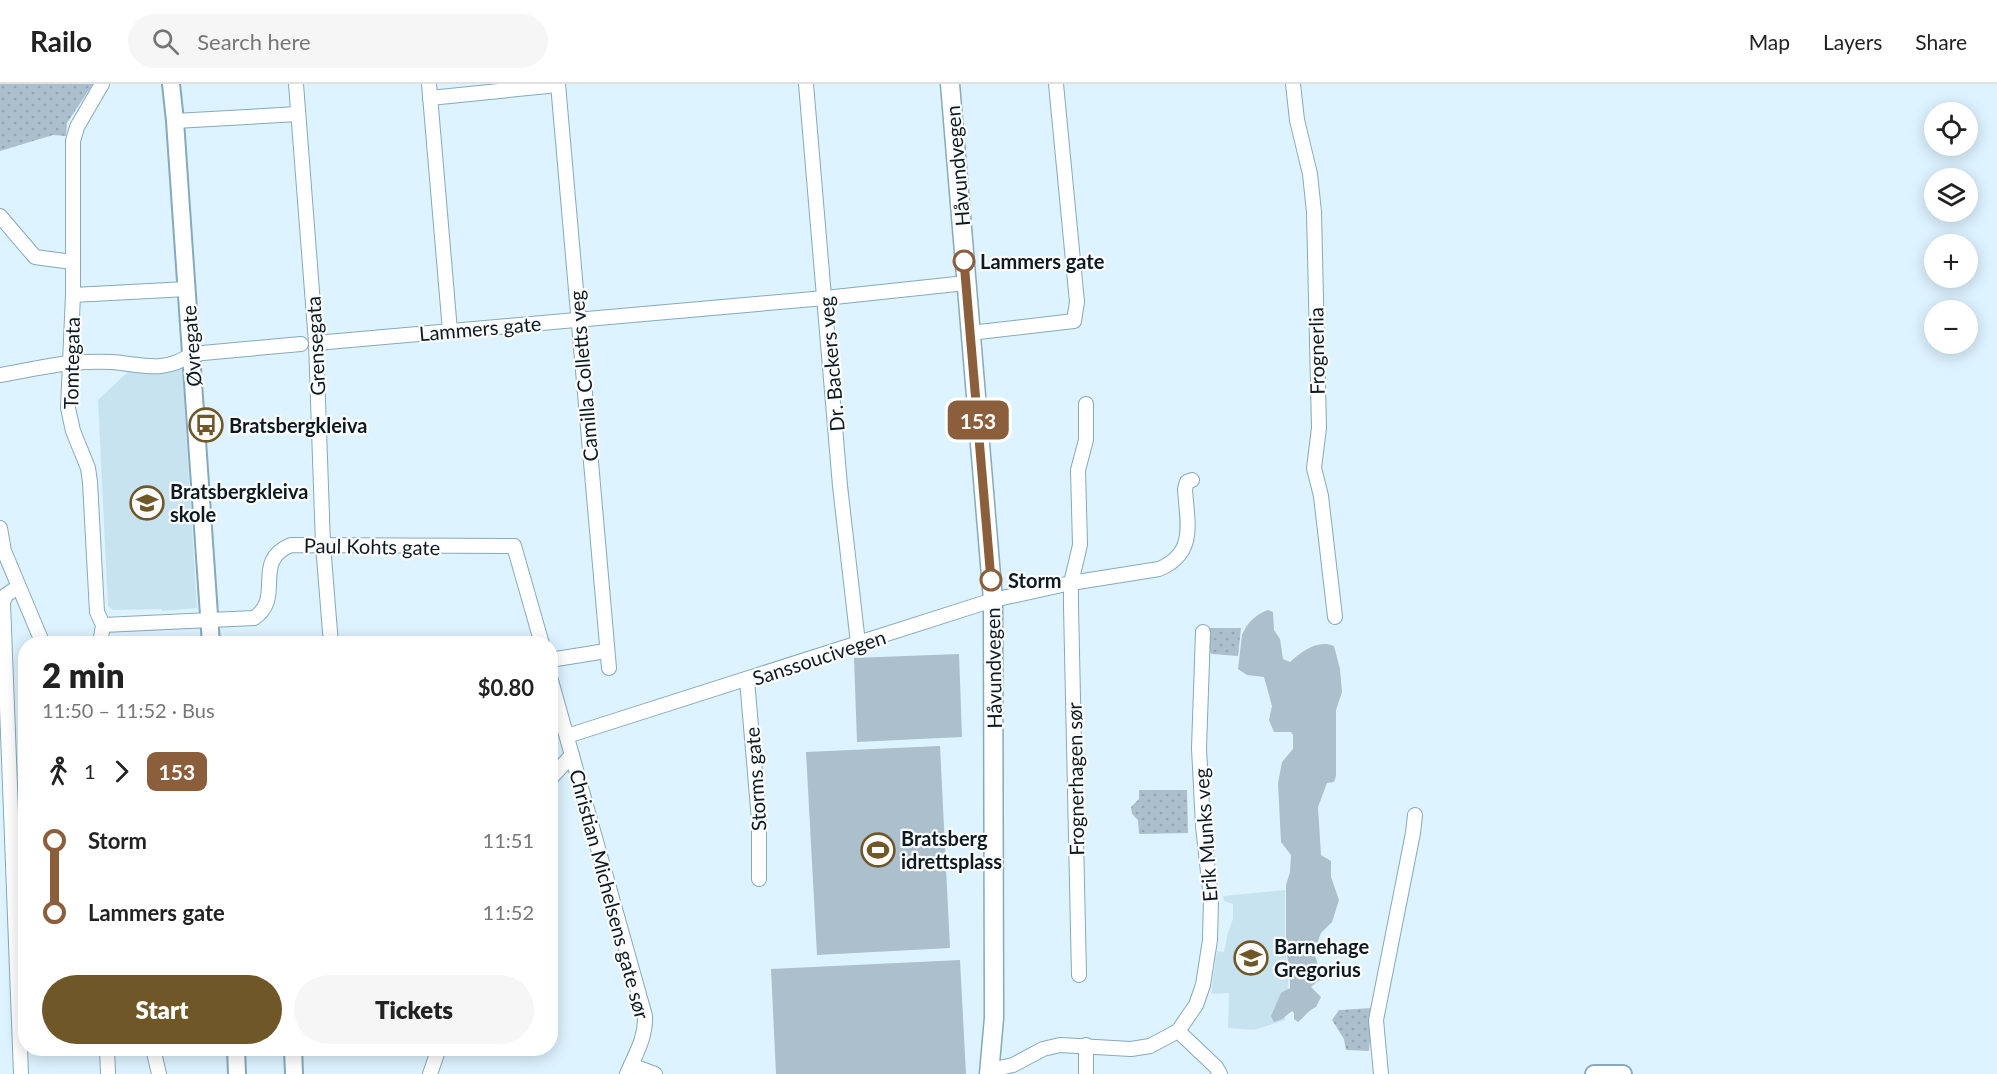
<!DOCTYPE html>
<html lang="en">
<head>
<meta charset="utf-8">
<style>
	body { margin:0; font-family:Lato,sans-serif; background:#f6f6f6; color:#222; height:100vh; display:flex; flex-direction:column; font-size:22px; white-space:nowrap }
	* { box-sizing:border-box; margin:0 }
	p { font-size:20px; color:#767676 }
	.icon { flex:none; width:33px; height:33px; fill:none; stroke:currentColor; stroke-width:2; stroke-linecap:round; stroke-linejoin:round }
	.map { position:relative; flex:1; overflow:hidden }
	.sheet { position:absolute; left:18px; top:552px; width:540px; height:420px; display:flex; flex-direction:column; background:#fff; border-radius:24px; box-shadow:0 3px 15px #0003 }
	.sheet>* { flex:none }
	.badge { padding:0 12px; border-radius:9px; font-size:21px; line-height:39px }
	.fabs { position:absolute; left:1924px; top:18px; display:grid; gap:12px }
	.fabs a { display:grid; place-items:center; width:54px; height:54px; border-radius:50%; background:#fff; box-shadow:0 3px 15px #0003; font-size:30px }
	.map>.badge { position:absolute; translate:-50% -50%; box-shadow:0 0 0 3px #fff }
	.legs { display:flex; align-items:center; gap:9px; height:66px; padding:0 24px; font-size:20px }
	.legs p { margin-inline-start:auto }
	.headline { display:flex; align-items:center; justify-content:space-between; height:102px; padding:0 24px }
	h1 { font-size:33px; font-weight:800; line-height:45px }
	.action { display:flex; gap:12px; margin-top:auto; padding:12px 24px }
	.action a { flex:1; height:69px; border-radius:36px; background:#6f5728; color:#fff; font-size:24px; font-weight:800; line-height:69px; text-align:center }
	.action a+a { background:#f6f6f6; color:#222 }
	ul { padding:0 24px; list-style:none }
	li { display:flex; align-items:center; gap:21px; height:72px; font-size:22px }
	li i { display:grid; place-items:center; width:9px; height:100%; margin:0 8px; background:currentColor }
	li i::after { content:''; width:15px; height:15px; margin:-8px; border:4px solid; border-radius:50%; background:#fff }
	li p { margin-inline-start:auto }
	li:first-child i { background:linear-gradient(#0000 50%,currentColor 0) }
	li:last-child i { background:linear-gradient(currentColor 50%,#0000 0) }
	header { display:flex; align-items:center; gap:36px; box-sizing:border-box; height:84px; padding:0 30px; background:#fff; border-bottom:2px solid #e0e0e0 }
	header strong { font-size:28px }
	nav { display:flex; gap:33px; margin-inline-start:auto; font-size:21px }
	.search { width:420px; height:54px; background:#f6f6f6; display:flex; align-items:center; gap:15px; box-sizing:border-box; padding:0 21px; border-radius:33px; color:#767676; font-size:22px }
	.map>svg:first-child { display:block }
	.built { fill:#c8e3f0 }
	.grass { fill:#abc0cc }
	.park { fill:url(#park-dots) }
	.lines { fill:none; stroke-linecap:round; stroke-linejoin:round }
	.minor-casing { stroke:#86a9bc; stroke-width:16 }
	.tertiary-casing { stroke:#86a9bc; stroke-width:20 }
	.secondary-casing { stroke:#86a9bc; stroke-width:21 }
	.minor { stroke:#fff; stroke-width:14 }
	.tertiary { stroke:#fff; stroke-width:16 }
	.secondary { stroke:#fff; stroke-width:18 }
	.line-1-casing { stroke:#fff; stroke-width:14 }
	.line-1 { stroke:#8b5e3c; stroke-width:9 }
	.stop-1-dot { fill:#fff; stroke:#8b5e3c; stroke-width:3 }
	.labels { text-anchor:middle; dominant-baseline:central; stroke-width:4.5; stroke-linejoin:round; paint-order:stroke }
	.street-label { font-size:20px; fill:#0c1a21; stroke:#fcfcfc }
	.stop-label { font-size:20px; font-weight:bold; fill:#0c1a21; stroke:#fcfcfc; text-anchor:start }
	.poi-label { font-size:20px; font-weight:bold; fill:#0c1a21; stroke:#fcfcfc; text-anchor:start }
</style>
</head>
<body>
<header>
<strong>Railo</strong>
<div class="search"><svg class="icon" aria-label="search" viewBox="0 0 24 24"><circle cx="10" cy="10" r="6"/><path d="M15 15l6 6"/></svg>Search here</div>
<nav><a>Map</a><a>Layers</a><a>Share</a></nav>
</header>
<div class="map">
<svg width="1997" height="990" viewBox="0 0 1997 990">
	<defs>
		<pattern id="park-dots" width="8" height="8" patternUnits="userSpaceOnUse" patternTransform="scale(1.5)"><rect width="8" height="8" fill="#abc0cc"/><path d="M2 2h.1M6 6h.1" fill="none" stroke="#92a4af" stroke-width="1.8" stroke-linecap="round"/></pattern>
	</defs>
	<rect width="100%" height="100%" fill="#ddf3ff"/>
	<g class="built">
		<path d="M182,283L197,524L162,527V525L113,526L108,522L98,316L129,287Z"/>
		<path d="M1285,806V867L1289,888L1285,936L1254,946L1228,944L1229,909L1211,910L1217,867L1224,868L1228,848L1233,835V820L1224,817L1223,812Z"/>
	</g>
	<g class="grass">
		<path d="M1268,526L1273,528L1274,546L1280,555L1283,575L1290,578C1302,567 1318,555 1334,562L1340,585L1342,608L1336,626V692L1334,698L1327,699L1318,723L1321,771L1331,777V793L1339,816L1332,838L1321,849L1314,868L1322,894L1311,903L1321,913L1316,923C1307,927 1305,933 1298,938L1294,935V929L1292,927L1282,935L1274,938L1271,932L1281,909L1290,904V888L1286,866V801L1290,788L1291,771L1281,758L1278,699L1282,678L1293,665V651L1291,648H1274L1269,636L1272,622L1264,593L1247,591L1238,585L1242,551C1247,539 1256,530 1268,526Z"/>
		<path d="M959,570L962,653L857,658L854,574Z"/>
		<path d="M940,662L950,864L817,871L806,668Z"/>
		<path d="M960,876L966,990H776L771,885Z"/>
	</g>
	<g class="park">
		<path d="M0,0H93L67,39L66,52L53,51L0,67Z"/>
		<path d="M1206,544H1241L1238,572L1212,570L1207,565Z"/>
		<path d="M1139,706H1187L1188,749L1139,750L1138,736L1132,730L1131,723L1139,715Z"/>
		<path d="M1373,924L1369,967L1346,966L1344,955L1332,936L1339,926Z"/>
	</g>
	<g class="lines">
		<defs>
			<g id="minor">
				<path d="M296,0L316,259L323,461L331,560"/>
				<path d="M429,0L450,247"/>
				<path d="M558,0L609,584"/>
				<path d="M806,0L840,402L858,559"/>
				<path d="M1293,0L1297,36L1310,90L1314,128L1319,344L1314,384L1321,412L1335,533"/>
				<path d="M430,14L558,1"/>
				<path d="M175,37L298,30"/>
				<path d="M0,132L35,173L72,178"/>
				<path d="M73,211L187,205"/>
				<path d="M970,249L1074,237L1077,218L1056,0"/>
				<path d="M316,259L825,214L966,199"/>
				<path d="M0,291C23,287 46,282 69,279C83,278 97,277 111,278C142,280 163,290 192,270L301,260"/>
				<path d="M0,444L4,467L43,560"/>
				<path d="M18,503L6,511L3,518L21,990"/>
				<path d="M103,541L254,534C285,514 251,477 291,461L514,462L542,560"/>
				<path d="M100,560L103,541L97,528L90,398L88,384L73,347L68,324L73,211V57L77,43L102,0"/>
				<path d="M550,576L606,567"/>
				<path d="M550,593L645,932C646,954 635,971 627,990"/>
				<path d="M747,596L759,736V795"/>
				<path d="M567,652L993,516L1071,499L1159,485C1197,469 1187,439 1185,405L1187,398L1192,396"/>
				<path d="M550,695L572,671"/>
				<path d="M1079,891L1071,522V499L1080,461L1078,386L1086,356V320"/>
				<path d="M1178,947L1216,983L1220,990"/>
				<path d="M1086,961V990"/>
				<path d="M107,964L108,990"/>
				<path d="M153,964L159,990"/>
				<path d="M631,981L655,990"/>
				<path d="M990,986L1013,981L1043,965L1060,961L1131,965L1150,962L1178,947L1196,921L1203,901L1210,856L1211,815L1203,742L1199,664L1203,548"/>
				<path d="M430,990L439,964"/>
				<path d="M1381,990L1376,936L1413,749L1415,731"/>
			</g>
			<g id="tertiary">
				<path d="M171,0L175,37L211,560"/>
				<path d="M236,964L237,990"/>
				<path d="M293,964L294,990"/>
				<path d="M1594,990H1623"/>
			</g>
			<path id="secondary" d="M950,0L993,516L994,934L989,990"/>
		</defs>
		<use href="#minor" class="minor-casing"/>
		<use href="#tertiary" class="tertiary-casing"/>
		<use href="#secondary" class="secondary-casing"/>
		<use href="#minor" class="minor"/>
		<use href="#tertiary" class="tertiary"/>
		<use href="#secondary" class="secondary"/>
	</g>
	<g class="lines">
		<defs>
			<path id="line-1" d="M964,177L991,496"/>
		</defs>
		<use href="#line-1" class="line-1-casing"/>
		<use href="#line-1" class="line-1"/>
	</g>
	<defs>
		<symbol id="bus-ring" viewBox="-11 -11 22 22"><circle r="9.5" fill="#fcfcfc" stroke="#6f5728" stroke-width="1.5"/><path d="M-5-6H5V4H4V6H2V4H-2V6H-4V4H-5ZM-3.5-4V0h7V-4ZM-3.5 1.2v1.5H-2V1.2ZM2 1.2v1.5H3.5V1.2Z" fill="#6f5728"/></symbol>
		<symbol id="school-ring" viewBox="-11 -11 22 22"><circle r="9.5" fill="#fcfcfc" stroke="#6f5728" stroke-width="1.5"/><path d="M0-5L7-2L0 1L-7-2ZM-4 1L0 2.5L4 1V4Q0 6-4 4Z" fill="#6f5728"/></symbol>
		<symbol id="stadium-ring" viewBox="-11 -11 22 22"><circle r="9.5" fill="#fcfcfc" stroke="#6f5728" stroke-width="1.5"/><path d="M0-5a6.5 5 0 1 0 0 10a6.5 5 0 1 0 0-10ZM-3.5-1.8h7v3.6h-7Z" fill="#6f5728"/></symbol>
	</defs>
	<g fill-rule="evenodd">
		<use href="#bus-ring" x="187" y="322" width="38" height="38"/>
		<use href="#school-ring" x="128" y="400" width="38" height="38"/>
		<use href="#stadium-ring" x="859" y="747" width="38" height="38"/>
		<use href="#school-ring" x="1232" y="855" width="38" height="38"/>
	</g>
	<g class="stop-1-dot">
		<circle cx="964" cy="177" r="10"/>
		<circle cx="991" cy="496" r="10"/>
	</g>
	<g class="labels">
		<g class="street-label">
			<text transform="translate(957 82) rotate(-95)">Håvundvegen</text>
			<text transform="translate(480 244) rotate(-5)">Lammers gate</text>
			<text transform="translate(191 262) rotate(-94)">Øvregate</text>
			<text transform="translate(315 262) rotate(-93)">Grensegata</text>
			<text transform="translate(1316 267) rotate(-91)">Frognerlia</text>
			<text transform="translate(71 279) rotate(-89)">Tomtegata</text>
			<text transform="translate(831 280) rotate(-95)">Dr. Backers veg</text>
			<text transform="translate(583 292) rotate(-95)">Camilla Colletts veg</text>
			<text transform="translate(372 462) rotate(1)">Paul Kohts gate</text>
			<text transform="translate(819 573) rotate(-18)">Sanssoucivegen</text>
			<text transform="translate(993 584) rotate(-91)">Håvundvegen</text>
			<text transform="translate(755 695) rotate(-94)">Storms gate</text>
			<text transform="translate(1075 695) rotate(-91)">Frognerhagen sør</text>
			<text transform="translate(1205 751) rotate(-94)">Erik Munks veg</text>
			<text transform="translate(610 810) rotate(75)">Christian Michelsens gate sør</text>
		</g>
		<g class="stop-label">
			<text x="980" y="177">Lammers gate</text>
			<text x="1008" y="496">Storm</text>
		</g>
		<g class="poi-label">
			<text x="229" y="341">Bratsbergkleiva</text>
			<text x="170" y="407">Bratsbergkleiva<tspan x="170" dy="23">skole</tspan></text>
			<text x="901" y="754">Bratsberg<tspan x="901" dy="23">idrettsplass</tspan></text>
			<text x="1274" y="862">Barnehage<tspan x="1274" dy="23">Gregorius</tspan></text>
		</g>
	</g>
</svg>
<div class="fabs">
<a><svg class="icon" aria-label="locate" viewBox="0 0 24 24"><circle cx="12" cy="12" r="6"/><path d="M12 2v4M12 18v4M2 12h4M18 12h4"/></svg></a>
<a><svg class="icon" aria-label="layers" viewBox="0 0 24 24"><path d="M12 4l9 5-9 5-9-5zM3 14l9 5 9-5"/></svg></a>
<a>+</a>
<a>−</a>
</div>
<b class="badge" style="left:978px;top:336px;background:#8b5e3c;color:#fff">153</b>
<section class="sheet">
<div class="headline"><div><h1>2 min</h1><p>11:50 – 11:52 · Bus</p></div><b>$0.80</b></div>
<div class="legs"><svg class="icon" aria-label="walk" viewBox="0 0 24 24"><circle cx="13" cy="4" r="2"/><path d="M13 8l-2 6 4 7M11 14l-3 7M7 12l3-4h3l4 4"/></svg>1<svg class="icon" aria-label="forward" viewBox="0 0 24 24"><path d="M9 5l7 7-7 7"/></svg><b class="badge" style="background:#8b5e3c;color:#fff">153</b></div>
<ul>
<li><i style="color:#8b5e3c"></i><b>Storm</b><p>11:51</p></li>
<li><i style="color:#8b5e3c"></i><b>Lammers gate</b><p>11:52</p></li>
</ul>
<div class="action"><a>Start</a><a>Tickets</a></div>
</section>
</div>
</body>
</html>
